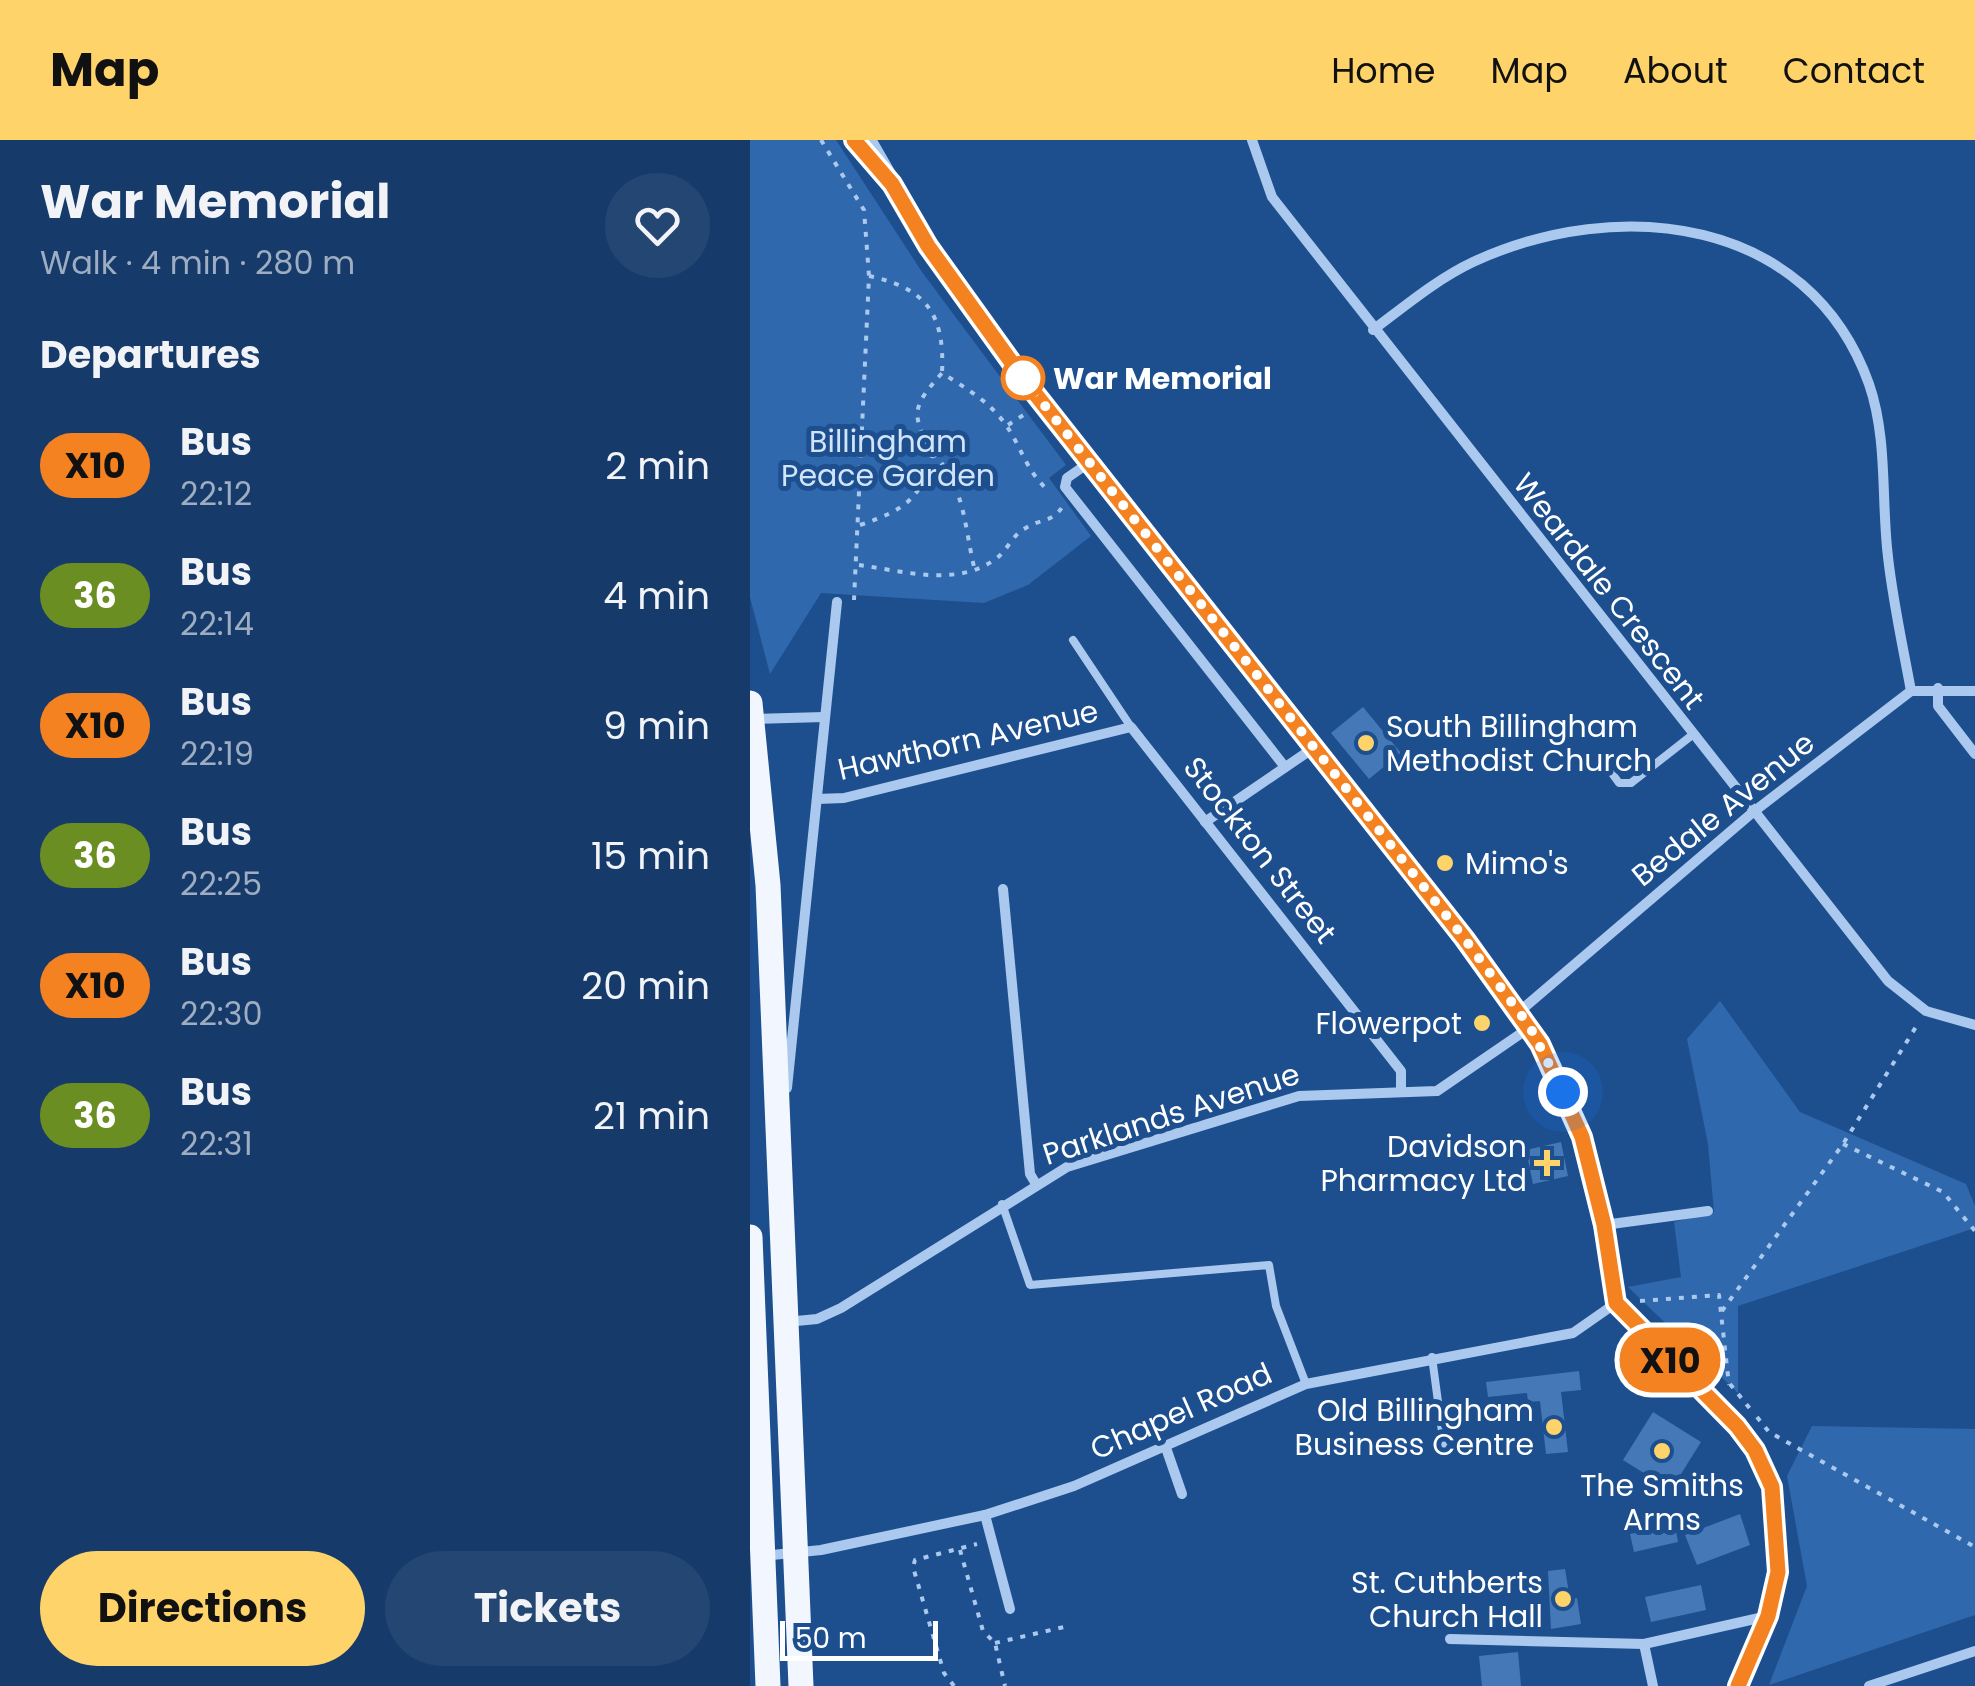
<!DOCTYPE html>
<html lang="en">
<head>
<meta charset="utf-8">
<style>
	body { margin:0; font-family:Poppins,sans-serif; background:#234673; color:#f1f3f6; height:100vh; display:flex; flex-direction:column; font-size:38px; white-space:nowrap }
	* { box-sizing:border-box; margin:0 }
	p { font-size:32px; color:#9eadc1 }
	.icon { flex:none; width:55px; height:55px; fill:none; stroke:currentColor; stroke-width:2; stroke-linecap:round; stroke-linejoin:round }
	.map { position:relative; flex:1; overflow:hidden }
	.drawer { display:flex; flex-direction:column; background:#163b6b; width:750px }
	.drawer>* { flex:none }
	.badge { padding:0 20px; border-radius:32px; font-size:35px; line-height:65px }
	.scale { position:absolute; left:30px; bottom:25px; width:158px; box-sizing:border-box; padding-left:10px; border:5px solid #fff; border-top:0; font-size:28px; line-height:35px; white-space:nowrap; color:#fff; -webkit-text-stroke:8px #1d4f8f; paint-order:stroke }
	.you { position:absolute; width:50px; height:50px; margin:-25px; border:8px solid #fff; border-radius:50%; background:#1a73e8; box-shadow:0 0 0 15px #1a73e833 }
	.map>.badge { position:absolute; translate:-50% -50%; box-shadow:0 0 0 5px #fff }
	h2 { padding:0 40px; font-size:38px; line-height:90px }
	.round { display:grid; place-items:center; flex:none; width:105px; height:105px; border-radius:52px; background:#234673 }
	.summary { display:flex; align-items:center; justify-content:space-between; height:170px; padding:0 40px }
	h1 { font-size:48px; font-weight:700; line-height:75px }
	.button { display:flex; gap:20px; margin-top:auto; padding:20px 40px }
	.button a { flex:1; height:115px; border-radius:60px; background:#fdd36a; color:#111; font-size:40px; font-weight:700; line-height:115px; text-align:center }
	.button a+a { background:#234673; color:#f1f3f6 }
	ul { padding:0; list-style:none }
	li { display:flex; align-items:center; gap:30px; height:130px; padding:0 40px }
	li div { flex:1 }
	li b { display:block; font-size:38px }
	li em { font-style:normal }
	li .badge { min-width:110px; font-weight:700; text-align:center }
	header { display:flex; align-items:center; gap:60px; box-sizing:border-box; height:140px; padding:0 50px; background:#fdd36a; color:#111 }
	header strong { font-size:48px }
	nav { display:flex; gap:55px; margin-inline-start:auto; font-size:35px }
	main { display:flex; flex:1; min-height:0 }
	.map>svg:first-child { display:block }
	.green { fill:#3068ad }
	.building { fill:#4578b7 }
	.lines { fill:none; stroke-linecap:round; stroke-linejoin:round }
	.path { stroke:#abc9ee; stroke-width:4; stroke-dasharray:5 8; stroke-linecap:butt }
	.service { stroke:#abc9ee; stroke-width:8 }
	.minor { stroke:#abc9ee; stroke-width:10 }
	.tertiary { stroke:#abc9ee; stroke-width:18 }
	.primary { stroke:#f2f7ff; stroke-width:25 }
	.line-casing { stroke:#fff; stroke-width:22 }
	.line { stroke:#f58220; stroke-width:15 }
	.walk { stroke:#fff; stroke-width:10; stroke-dasharray:0 18 }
	.stop-dot { fill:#fff; stroke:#f58220; stroke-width:5 }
	.poi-dot { fill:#fdd36a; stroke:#1d4f8f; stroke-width:4 }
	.labels { text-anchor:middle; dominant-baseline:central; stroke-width:10; stroke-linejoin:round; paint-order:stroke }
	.stop-label { font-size:30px; font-weight:bold; fill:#fff; stroke:#1d4f8f; text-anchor:start }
	.park-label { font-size:30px; fill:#d1e4fa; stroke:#1d4f8f }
	.street-label { font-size:30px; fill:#fff; stroke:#1d4f8f }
	.poi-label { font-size:30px; fill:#fff; stroke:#1d4f8f; text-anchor:end }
</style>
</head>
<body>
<header>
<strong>Map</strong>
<nav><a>Home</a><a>Map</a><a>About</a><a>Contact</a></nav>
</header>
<main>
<section class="drawer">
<div class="summary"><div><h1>War Memorial</h1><p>Walk · 4 min · 280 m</p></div><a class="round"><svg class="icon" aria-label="heart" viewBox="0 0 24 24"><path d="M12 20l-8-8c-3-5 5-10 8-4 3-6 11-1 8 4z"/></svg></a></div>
<h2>Departures</h2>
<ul>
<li><span class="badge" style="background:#f58220;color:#111">X10</span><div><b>Bus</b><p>22:12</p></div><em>2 min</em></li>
<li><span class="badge" style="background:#6b8e23;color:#fff">36</span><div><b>Bus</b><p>22:14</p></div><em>4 min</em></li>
<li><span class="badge" style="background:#f58220;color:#111">X10</span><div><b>Bus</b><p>22:19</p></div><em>9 min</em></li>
<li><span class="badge" style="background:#6b8e23;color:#fff">36</span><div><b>Bus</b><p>22:25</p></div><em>15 min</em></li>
<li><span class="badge" style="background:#f58220;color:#111">X10</span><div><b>Bus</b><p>22:30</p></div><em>20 min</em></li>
<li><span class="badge" style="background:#6b8e23;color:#fff">36</span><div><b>Bus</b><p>22:31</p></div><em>21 min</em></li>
</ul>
<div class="button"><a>Directions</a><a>Tickets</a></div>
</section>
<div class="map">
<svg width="1225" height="1546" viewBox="0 0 1225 1546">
	<rect width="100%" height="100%" fill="#1d4f8f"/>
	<g class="green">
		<path d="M0,0H86L172,132L316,325L299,338L341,396L278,445L234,463L71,453L20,534L0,457Z"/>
		<path d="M970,861L1050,972L1216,1044L1225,1066V1088L988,1166V1253L878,1147L931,1137L924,1082L964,1072L958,1004L937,899Z"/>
		<path d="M1062,1286L1225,1289V1475L1019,1545L1057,1446L1037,1336Z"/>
	</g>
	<g class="building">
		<path d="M613,567L651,613L619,639L581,593Z"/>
		<path d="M811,1002L818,1036L783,1044L776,1010Z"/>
		<path d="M829,1231L831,1250L811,1252L818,1312L796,1314L790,1261L778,1262L777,1253L738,1257L736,1242Z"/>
		<path d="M903,1272L951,1302L921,1350L873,1320Z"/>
		<path d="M990,1374L1000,1405L947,1425L935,1395Z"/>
		<path d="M925,1385L928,1402L884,1412L880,1394Z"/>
		<path d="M815,1429L820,1459L827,1458L831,1484L801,1489L798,1431Z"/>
		<path d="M951,1445L956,1470L901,1482L895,1457Z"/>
		<path d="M768,1512L771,1546H732L729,1516Z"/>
	</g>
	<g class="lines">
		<g class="path">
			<path d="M71,0L114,70L119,136L104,460"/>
			<path d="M119,136C176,148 195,174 192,233"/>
			<path d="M258,285L275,274"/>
			<path d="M183,313C216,348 214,387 225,431"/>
			<path d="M110,385C154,370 171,360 183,313C160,274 162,267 192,233C214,247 237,260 253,281C272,306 275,331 300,352"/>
			<path d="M109,425C154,431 207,448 247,418C257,410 263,395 274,389C290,378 301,384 313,366"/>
			<path d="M1093,1004L1193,1052L1225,1091"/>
			<path d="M890,1161L969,1155L979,1245"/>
			<path d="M972,1171L1093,1004L1169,882"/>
			<path d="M980,1244L1001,1270"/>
			<path d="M1007,1277L1019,1292L1225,1407"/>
			<path d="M210,1410L233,1491L245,1503L255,1546"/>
			<path d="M245,1503L314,1487"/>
			<path d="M204,1546L194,1533L163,1427L165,1420L227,1404"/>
		</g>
		<g class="service">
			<path d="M323,500L381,587"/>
			<path d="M856,625L869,643H881L941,596"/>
			<path d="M252,1064L280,1145L519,1125L526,1166L556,1244"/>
			<path d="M682,1217L695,1314"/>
		</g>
		<g class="minor">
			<path d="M502,0L522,57L1138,841L1176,871L1225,885"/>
			<path d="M623,190C655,166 687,139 723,122C868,55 1059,76 1119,244C1138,299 1131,360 1138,417C1143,462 1153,507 1161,551"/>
			<path d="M340,322L317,338L315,347L535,627"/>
			<path d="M1188,548V566L1225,614"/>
			<path d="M5,579L74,577"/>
			<path d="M67,659L94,658L381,587L651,931V952"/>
			<path d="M455,682L562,609"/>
			<path d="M253,749L280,1034L286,1044"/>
			<path d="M770,871L1002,673L1161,551H1225"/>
			<path d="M37,948L87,462"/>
			<path d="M854,1085L958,1071"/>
			<path d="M36,1182L67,1179L91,1168L317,1027L549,956L687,951L779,888"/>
			<path d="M415,1305L432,1354"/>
			<path d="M235,1375L260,1469"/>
			<path d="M12,1416L71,1410L235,1375L324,1346L556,1244L823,1193L866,1163"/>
			<path d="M700,1499L894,1504L1018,1476"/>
			<path d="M894,1504L903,1546"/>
			<path d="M1119,1546L1225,1511"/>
		</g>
		<path class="tertiary" d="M117,0L178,106L252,211L714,797L790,904L832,997L844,1038L866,1163L987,1286L1005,1310L1022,1347L1027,1432L1018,1476L988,1546"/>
		<g class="primary">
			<path d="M0,563L18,745L51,1546"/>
			<path d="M0,1097L18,1546"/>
		</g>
	</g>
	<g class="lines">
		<defs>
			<path id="line" d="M104,0L142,44L178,106L272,237L714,798L790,904L832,997L854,1085L866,1163L987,1286L1005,1310L1022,1347L1028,1432L1018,1476L988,1546"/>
		</defs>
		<use href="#line" class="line-casing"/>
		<use href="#line" class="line"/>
		<path class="walk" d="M273,238L714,798L780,887L813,952"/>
	</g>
	<circle class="stop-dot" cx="273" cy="238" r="20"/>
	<g class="poi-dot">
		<circle cx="616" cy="603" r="10"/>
		<circle cx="695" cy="723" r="10"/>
		<circle cx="732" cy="883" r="10"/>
		<path d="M792 1008h10v10h10v10h-10v10h-10v-10h-10v-10h10z"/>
		<circle cx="804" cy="1287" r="10"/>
		<circle cx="912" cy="1311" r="10"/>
		<circle cx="813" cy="1459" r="10"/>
	</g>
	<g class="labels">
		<g class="stop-label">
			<text x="303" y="238">War Memorial</text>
		</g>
		<g class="park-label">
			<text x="138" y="301">Billingham<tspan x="138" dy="34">Peace Garden</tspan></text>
		</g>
		<g class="street-label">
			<text transform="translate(859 451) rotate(52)">Weardale Crescent</text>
			<text transform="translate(218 600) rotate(-13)">Hawthorn Avenue</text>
			<text transform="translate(973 669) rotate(-39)">Bedale Avenue</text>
			<text transform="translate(510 710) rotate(52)">Stockton Street</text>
			<text transform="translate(421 974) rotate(-18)">Parklands Avenue</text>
			<text transform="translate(431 1271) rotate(-24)">Chapel Road</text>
		</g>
		<g class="poi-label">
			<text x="636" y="586" text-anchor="start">South Billingham<tspan x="636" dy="34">Methodist Church</tspan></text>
			<text x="715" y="723" text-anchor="start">Mimo's</text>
			<text x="712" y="883">Flowerpot</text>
			<text x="777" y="1006">Davidson<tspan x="777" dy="34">Pharmacy Ltd</tspan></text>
			<text x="784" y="1270">Old Billingham<tspan x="784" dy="34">Business Centre</tspan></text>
			<text x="912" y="1345" text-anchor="middle">The Smiths<tspan x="912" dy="34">Arms</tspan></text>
			<text x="793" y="1442">St. Cuthberts<tspan x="793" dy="34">Church Hall</tspan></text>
		</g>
	</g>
</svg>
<div class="scale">50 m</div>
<div class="you" style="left:813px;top:952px"></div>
<b class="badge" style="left:920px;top:1220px;background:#f58220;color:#111">X10</b>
</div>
</main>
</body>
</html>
